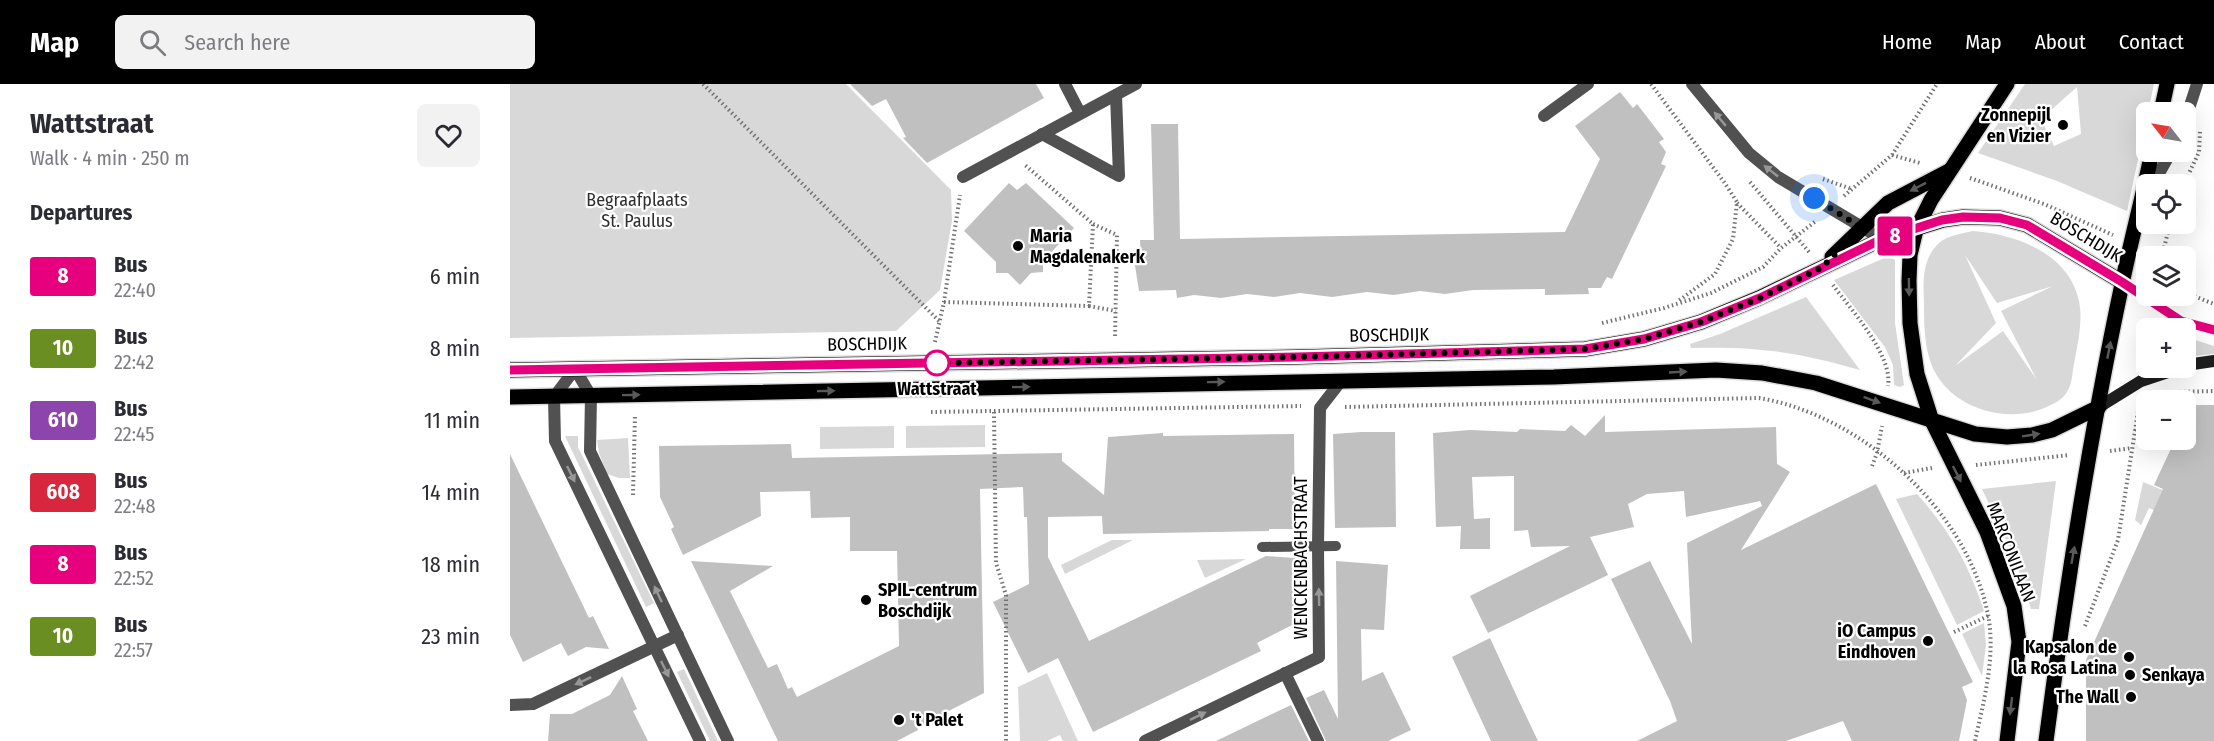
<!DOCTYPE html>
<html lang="en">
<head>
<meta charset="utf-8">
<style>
	body { margin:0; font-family:"Fira Sans Condensed",sans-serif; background:#f2f2f3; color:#2b2b33; height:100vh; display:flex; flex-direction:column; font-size:22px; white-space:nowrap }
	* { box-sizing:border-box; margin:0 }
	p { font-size:20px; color:#7c7c81 }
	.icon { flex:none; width:33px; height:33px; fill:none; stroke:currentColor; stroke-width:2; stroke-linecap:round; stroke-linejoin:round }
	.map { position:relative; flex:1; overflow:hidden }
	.side { display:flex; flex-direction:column; background:#fff; width:510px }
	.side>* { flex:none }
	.badge { padding:0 12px; border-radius:4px; font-size:21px; line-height:39px }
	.needle { width:39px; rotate:301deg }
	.buttons { position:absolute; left:1626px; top:18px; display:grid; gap:12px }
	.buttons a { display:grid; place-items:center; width:60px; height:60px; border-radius:9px; background:#fff; box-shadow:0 6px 24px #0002; font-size:30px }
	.you { position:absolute; width:30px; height:30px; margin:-15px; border:4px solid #fff; border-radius:50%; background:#1a73e8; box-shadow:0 0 0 9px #1a73e833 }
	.map>.badge { position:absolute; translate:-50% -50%; box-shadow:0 0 0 3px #fff }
	h2 { padding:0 30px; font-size:22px; line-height:54px }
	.round { display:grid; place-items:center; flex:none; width:63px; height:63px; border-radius:9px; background:#f2f2f3 }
	.summary { display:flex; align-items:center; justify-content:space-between; height:102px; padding:0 30px }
	h1 { font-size:28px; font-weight:700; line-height:45px }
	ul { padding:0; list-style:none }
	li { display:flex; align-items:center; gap:18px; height:72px; padding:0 30px }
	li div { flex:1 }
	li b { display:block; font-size:22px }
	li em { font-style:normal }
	li .badge { min-width:66px; font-weight:700; text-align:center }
	header { display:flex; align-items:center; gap:36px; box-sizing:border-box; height:84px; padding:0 30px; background:#000; color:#fff }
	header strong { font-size:28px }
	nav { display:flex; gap:33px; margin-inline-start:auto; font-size:21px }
	.search { width:420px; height:54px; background:#f2f2f3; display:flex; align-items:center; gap:15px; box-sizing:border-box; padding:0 21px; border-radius:9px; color:#7c7c81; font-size:22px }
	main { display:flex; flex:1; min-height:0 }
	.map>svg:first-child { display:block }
	.green { fill:#d8d8d8; fill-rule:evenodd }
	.building { fill:#c0c0c0 }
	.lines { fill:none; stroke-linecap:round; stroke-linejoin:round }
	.primary-casing { stroke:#dbdbdb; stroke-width:18 }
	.path { stroke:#737373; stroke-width:4; stroke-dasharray:1.5 3; stroke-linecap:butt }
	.service { stroke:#515151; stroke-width:10 }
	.pedestrian { stroke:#515151; stroke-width:12 }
	.minor { stroke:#515151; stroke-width:12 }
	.tertiary { stroke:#515151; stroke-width:12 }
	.secondary { stroke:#1e1e1e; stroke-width:12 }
	.primary { stroke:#000; stroke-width:15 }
	.oneway { fill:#979797 }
	.oneway2 { fill:#595959 }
	.line-casing { stroke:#fff; stroke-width:14 }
	.line { stroke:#e6007e; stroke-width:9 }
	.walk { stroke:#000; stroke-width:6; stroke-dasharray:0 10.8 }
	.poi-dot { fill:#000; stroke:#fff; stroke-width:2 }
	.stop-dot { fill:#fff; stroke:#e6007e; stroke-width:3 }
	.labels { text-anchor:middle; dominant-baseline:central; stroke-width:4.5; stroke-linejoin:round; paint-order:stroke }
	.poi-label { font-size:18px; font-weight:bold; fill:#000; stroke:#fff; text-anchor:end }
	.park-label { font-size:18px; fill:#2f2f2f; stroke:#fff }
	.street-label { font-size:18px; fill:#000; stroke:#fff }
	.stop-label { font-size:18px; font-weight:bold; fill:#000; stroke:#fff }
</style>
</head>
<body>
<header>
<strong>Map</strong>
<div class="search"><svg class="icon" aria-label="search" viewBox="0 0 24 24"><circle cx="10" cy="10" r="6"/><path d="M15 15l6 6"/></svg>Search here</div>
<nav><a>Home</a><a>Map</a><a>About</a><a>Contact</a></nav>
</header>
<main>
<section class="side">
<div class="summary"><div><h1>Wattstraat</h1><p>Walk · 4 min · 250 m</p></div><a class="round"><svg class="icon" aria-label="heart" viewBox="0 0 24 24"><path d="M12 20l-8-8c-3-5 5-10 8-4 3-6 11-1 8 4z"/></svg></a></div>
<h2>Departures</h2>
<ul>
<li><span class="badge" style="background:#e6007e;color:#fff">8</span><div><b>Bus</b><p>22:40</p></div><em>6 min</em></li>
<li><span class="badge" style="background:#6b8e23;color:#fff">10</span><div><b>Bus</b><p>22:42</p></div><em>8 min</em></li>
<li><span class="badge" style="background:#8e44ad;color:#fff">610</span><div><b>Bus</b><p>22:45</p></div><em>11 min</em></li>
<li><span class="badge" style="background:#d7263d;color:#fff">608</span><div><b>Bus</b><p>22:48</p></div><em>14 min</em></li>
<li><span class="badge" style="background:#e6007e;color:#fff">8</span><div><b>Bus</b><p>22:52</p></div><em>18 min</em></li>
<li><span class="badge" style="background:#6b8e23;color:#fff">10</span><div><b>Bus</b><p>22:57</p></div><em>23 min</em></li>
</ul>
</section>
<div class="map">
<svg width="1704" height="657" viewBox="0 0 1704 657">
	<rect width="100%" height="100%" fill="#fff"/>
	<g class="green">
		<path d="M0,0H336L441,106L442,137L430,206L386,247L0,254Z"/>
		<path d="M1515,0H1644L1617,127L1547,97L1468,69ZM1567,3L1571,50L1544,62L1531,35Z"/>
		<path d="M1463,147C1505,150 1559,169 1569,217C1574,241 1565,269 1562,293C1559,314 1547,319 1529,326C1487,340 1431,319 1419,273C1414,256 1414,235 1414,219C1413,197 1412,175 1429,159C1438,151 1451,150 1463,147ZM1455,171L1487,219L1543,202L1491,227L1527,296L1493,247L1445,282L1486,239Z"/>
		<path d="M1379,172L1385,176V239L1394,301L1390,303L1384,301L1383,281L1375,263L1324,196Z"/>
		<path d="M1296,213L1350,286C1288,268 1246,262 1181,264L1180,260L1210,250Z"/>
		<path d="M1676,253L1704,262V270L1676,273Z"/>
		<path d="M475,341V363L396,364V342Z"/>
		<path d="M384,342V364L310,365V343Z"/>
		<path d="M55,352H68V363L144,519L136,523Z"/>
		<path d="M118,354L120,394H109L97,390L89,369L87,356Z"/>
		<path d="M1546,397L1529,525H1521L1505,475L1472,405Z"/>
		<path d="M1633,398L1660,409L1650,429L1639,424L1631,441L1625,436Z"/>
		<path d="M1407,410C1440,447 1458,479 1474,527L1447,541L1386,415Z"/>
		<path d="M602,456H623L555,490L551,481Z"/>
		<path d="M736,475L695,494L687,476Z"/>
		<path d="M1474,539L1476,561L1472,592L1452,550Z"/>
		<path d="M174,585L208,657H200L167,588Z"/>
		<path d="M537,589L568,657H553L550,651L537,657H510L508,603Z"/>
	</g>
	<g class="building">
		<path d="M340,0H526L534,14L417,79L393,54L396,53L376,15L362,22Z"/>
		<path d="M1110,8L1123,24L1127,20L1154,55L1149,58L1156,68L1151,80L1156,82L1102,195L1097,193L1091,204H1078L1079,210L1035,211V205L963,206L935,210L910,207L884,211L857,208L822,213L790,209L764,213L737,210L711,214L684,211L667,214L666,206L629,207L624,175L631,174L630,156H644L641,40H668L670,155L1055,148L1090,75L1065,42Z"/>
		<path d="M499,99L507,106L516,99L564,144L533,177V188L521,189L510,201L498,189H486V178L454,147Z"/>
		<path d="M1676,321H1704V657H1576V576L1653,405L1644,401L1665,356H1676Z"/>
		<path d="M1095,331V348L1266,343L1267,380L1280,388L1231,466L1366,400L1463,598L1452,603L1457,616L1449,657H1342L1333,637L1276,657H1127L1167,637L1160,617L1101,495L1140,477L1182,560L1177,459L1252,422L1250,417L1176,433L1174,407L1137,410L1118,420L1124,443L1080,453L1098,491L978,549L960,512L1060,462L1021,463L1018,446L1004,447V392L962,393L964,435L980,434V465H950L951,442L926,443L923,349L960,346L1007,348L1010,345L1055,347L1061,341L1075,352Z"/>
		<path d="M851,348H885L886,443L825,444L823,350Z"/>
		<path d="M653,349V352L784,350L785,445H759V447L593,450L592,432L538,433V473L579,557L756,472L785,474L786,539L747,559L751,567L583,648L548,574L518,589L483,518L519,500L517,433H514L513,403L470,405L474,609L407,643L408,646L387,657H268L181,477L263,482L220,507L258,584L267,580L278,605L282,603L287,613L389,562L387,467H340V433L301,434L300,407L250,408L251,432L173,471L161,445L164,443L150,413L149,362L281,360L282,374L552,369V377L594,411L598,353Z"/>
		<path d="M0,370L79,534L83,532L99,565L76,563L58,572L51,559L13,578L0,551Z"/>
		<path d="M826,477L878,481L874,546L851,545L852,597L873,588L901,646L878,657H816L796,614L814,606L828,635Z"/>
		<path d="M980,554L1008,615L1028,657H981L942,573Z"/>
		<path d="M112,592L127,625L123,627L138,657H38L40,630H62L100,611Z"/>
		<path d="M781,621L799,657H706Z"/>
	</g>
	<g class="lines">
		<defs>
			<g id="primary">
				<path d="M1651,28L1657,0"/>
				<path d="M1322,173L1378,119L1439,87"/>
				<path d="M0,286L787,273L1075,265L1134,255L1191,238L1249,214L1372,155L1433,136L1453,133L1490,134L1517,141L1612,198"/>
				<path d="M0,313L1044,293L1206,286L1252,289L1306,299L1465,350L1497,353L1522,351L1542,346L1589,323"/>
				<path d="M1497,657L1509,558L1504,522L1477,448L1422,337L1407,290L1400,239L1399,197L1400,171L1406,146L1421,116L1497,0"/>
				<path d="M1536,657C1556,504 1580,351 1612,200C1621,156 1633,112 1642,68"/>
			</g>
		</defs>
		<use href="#primary" class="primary-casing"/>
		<g class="path">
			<path d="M193,0L430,238"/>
			<path d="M1141,0L1214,98L1227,118L1223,155L1205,190L1167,218"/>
			<path d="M1382,71L1410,79"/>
			<path d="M1460,94L1534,120L1603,151"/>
			<path d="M1313,95L1342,105"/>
			<path d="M1240,98L1299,168"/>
			<path d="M1674,100L1689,68L1690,47"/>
			<path d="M1334,112L1382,71L1427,0"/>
			<path d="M1227,119L1271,164"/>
			<path d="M583,140L607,151L605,255"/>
			<path d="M1652,172L1660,140"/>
			<path d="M1323,201C1341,226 1383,271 1378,302"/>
			<path d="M1676,209L1704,220"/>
			<path d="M434,218L579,222L583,140L515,81"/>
			<path d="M579,222L606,227"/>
			<path d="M1092,239L1154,224L1201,209L1253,183L1271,164L1306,137"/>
			<path d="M425,258L434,218L450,111"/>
			<path d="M1634,278L1636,258"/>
			<path d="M1654,316L1665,308L1704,307"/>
			<path d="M835,323L1249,314C1352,331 1458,427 1478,531C1486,572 1474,616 1465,657"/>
			<path d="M421,328L791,322"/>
			<path d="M484,328L486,479L496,511V657"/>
			<path d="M1625,347L1636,333"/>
			<path d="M1600,367L1622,364"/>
			<path d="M1466,381L1560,371"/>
			<path d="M1362,382L1367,369L1372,342"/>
			<path d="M1394,389L1422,384"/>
			<path d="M123,411L125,331"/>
			<path d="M1575,542L1608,456L1629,321"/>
			<path d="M1444,548L1478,532"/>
		</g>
		<path class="service" d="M752,463L826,462"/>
		<path class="pedestrian" d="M775,589L808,657"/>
		<g class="minor">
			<path d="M555,0L570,29"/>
			<path d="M1034,32L1078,0"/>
			<path d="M1676,34L1687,0"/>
			<path d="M532,50L609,92L606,11"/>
			<path d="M453,93L626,0"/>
			<path d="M1643,100L1661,68"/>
			<path d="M0,621L23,620L168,551"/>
			<path d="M635,657L809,573L808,462L810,324L831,297"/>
		</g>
		<g class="tertiary">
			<path d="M1182,0L1239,69L1268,93L1372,155"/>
			<path d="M190,657L45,357L44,313L65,285L81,312L80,367L218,657"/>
		</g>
		<g class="secondary">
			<path d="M1612,198L1671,237L1704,246"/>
			<path d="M1676,281L1704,277"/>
			<path d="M1589,323L1631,297L1670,284"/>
		</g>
		<use href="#primary" class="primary"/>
	</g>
	<defs><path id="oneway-solid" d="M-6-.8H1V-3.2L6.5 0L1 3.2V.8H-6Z" transform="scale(1.5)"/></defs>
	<g class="oneway">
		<use href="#oneway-solid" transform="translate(1210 35) rotate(-130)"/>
		<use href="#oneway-solid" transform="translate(1261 87) rotate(-142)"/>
		<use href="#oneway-solid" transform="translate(61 390) rotate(64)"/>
		<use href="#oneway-solid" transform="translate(148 510) rotate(-115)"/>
		<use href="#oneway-solid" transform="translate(809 513) rotate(-91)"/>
		<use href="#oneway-solid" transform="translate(155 585) rotate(64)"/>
		<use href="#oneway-solid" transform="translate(73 597) rotate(155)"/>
		<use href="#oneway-solid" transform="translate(688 632) rotate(-26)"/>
	</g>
	<g class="oneway2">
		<use href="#oneway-solid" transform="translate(1408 103) rotate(153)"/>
		<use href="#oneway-solid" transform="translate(1399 203) rotate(89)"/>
		<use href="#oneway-solid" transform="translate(1599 266) rotate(-79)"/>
		<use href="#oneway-solid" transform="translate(1168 288) rotate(-3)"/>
		<use href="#oneway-solid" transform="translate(706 298) rotate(-1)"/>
		<use href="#oneway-solid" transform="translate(511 303) rotate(-1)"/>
		<use href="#oneway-solid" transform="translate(316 307) rotate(-1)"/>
		<use href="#oneway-solid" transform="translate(121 311) rotate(-1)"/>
		<use href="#oneway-solid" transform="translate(1362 316) rotate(20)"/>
		<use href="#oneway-solid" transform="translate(1521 351) rotate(-9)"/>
		<use href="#oneway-solid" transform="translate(1447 390) rotate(63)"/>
		<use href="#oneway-solid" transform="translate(1563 471) rotate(-80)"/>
		<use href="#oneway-solid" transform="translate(1501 622) rotate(97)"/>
	</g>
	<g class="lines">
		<defs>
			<path id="line" d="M0,286L787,273L1075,265L1134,255L1191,238L1250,214L1372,155L1432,136L1453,133L1490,134L1517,141L1612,198L1671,237L1704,246"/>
		</defs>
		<use href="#line" class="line-casing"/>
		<use href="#line" class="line"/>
		<path class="walk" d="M427,279L787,273L1075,265L1134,255L1191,238L1250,214L1311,184L1352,144L1304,114"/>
	</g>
	<g class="poi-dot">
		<circle cx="1553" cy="41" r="6"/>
		<circle cx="508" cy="162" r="6"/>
		<circle cx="356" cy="516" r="6"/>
		<circle cx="1418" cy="557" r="6"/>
		<circle cx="1619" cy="573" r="6"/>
		<circle cx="1620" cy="591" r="6"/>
		<circle cx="1621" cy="613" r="6"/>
		<circle cx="389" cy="636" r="6"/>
	</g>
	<circle class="stop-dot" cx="427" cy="279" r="12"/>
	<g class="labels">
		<g class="poi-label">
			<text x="1541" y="31">Zonnepijl<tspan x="1541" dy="21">en Vizier</tspan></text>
			<text x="520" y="152" text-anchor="start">Maria<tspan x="520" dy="21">Magdalenakerk</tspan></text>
			<text x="368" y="506" text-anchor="start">SPIL-centrum<tspan x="368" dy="21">Boschdijk</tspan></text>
			<text x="1406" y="547">iO Campus<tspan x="1406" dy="21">Eindhoven</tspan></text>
			<text x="1607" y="563">Kapsalon de<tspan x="1607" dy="21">la Rosa Latina</tspan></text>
			<text x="1632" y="591" text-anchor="start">Senkaya</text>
			<text x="1609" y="613">The Wall</text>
			<text x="401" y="636" text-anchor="start">'t Palet</text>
		</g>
		<g class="park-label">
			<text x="127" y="116">Begraafplaats<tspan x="127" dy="21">St. Paulus</tspan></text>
		</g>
		<g class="street-label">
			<text transform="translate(1576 153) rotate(31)">BOSCHDIJK</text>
			<text transform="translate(879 251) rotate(-1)">BOSCHDIJK</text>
			<text transform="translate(357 260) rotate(-1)">BOSCHDIJK</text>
			<text transform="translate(1501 468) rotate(69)">MARCONILAAN</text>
			<text transform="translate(791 474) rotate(-90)">WENCKENBACHSTRAAT</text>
		</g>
		<g class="stop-label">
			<text x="427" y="305">Wattstraat</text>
		</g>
	</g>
</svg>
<div class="buttons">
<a><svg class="needle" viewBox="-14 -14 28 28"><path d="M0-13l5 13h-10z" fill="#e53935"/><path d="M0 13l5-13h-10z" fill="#7c7c81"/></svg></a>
<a><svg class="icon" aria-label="locate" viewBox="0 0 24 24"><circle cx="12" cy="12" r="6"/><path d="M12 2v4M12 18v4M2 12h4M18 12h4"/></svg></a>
<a><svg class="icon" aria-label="layers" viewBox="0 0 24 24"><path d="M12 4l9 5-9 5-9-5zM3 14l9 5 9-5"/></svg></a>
<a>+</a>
<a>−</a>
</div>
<div class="you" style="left:1304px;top:114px"></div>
<b class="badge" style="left:1385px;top:152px;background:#e6007e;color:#fff">8</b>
</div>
</main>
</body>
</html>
